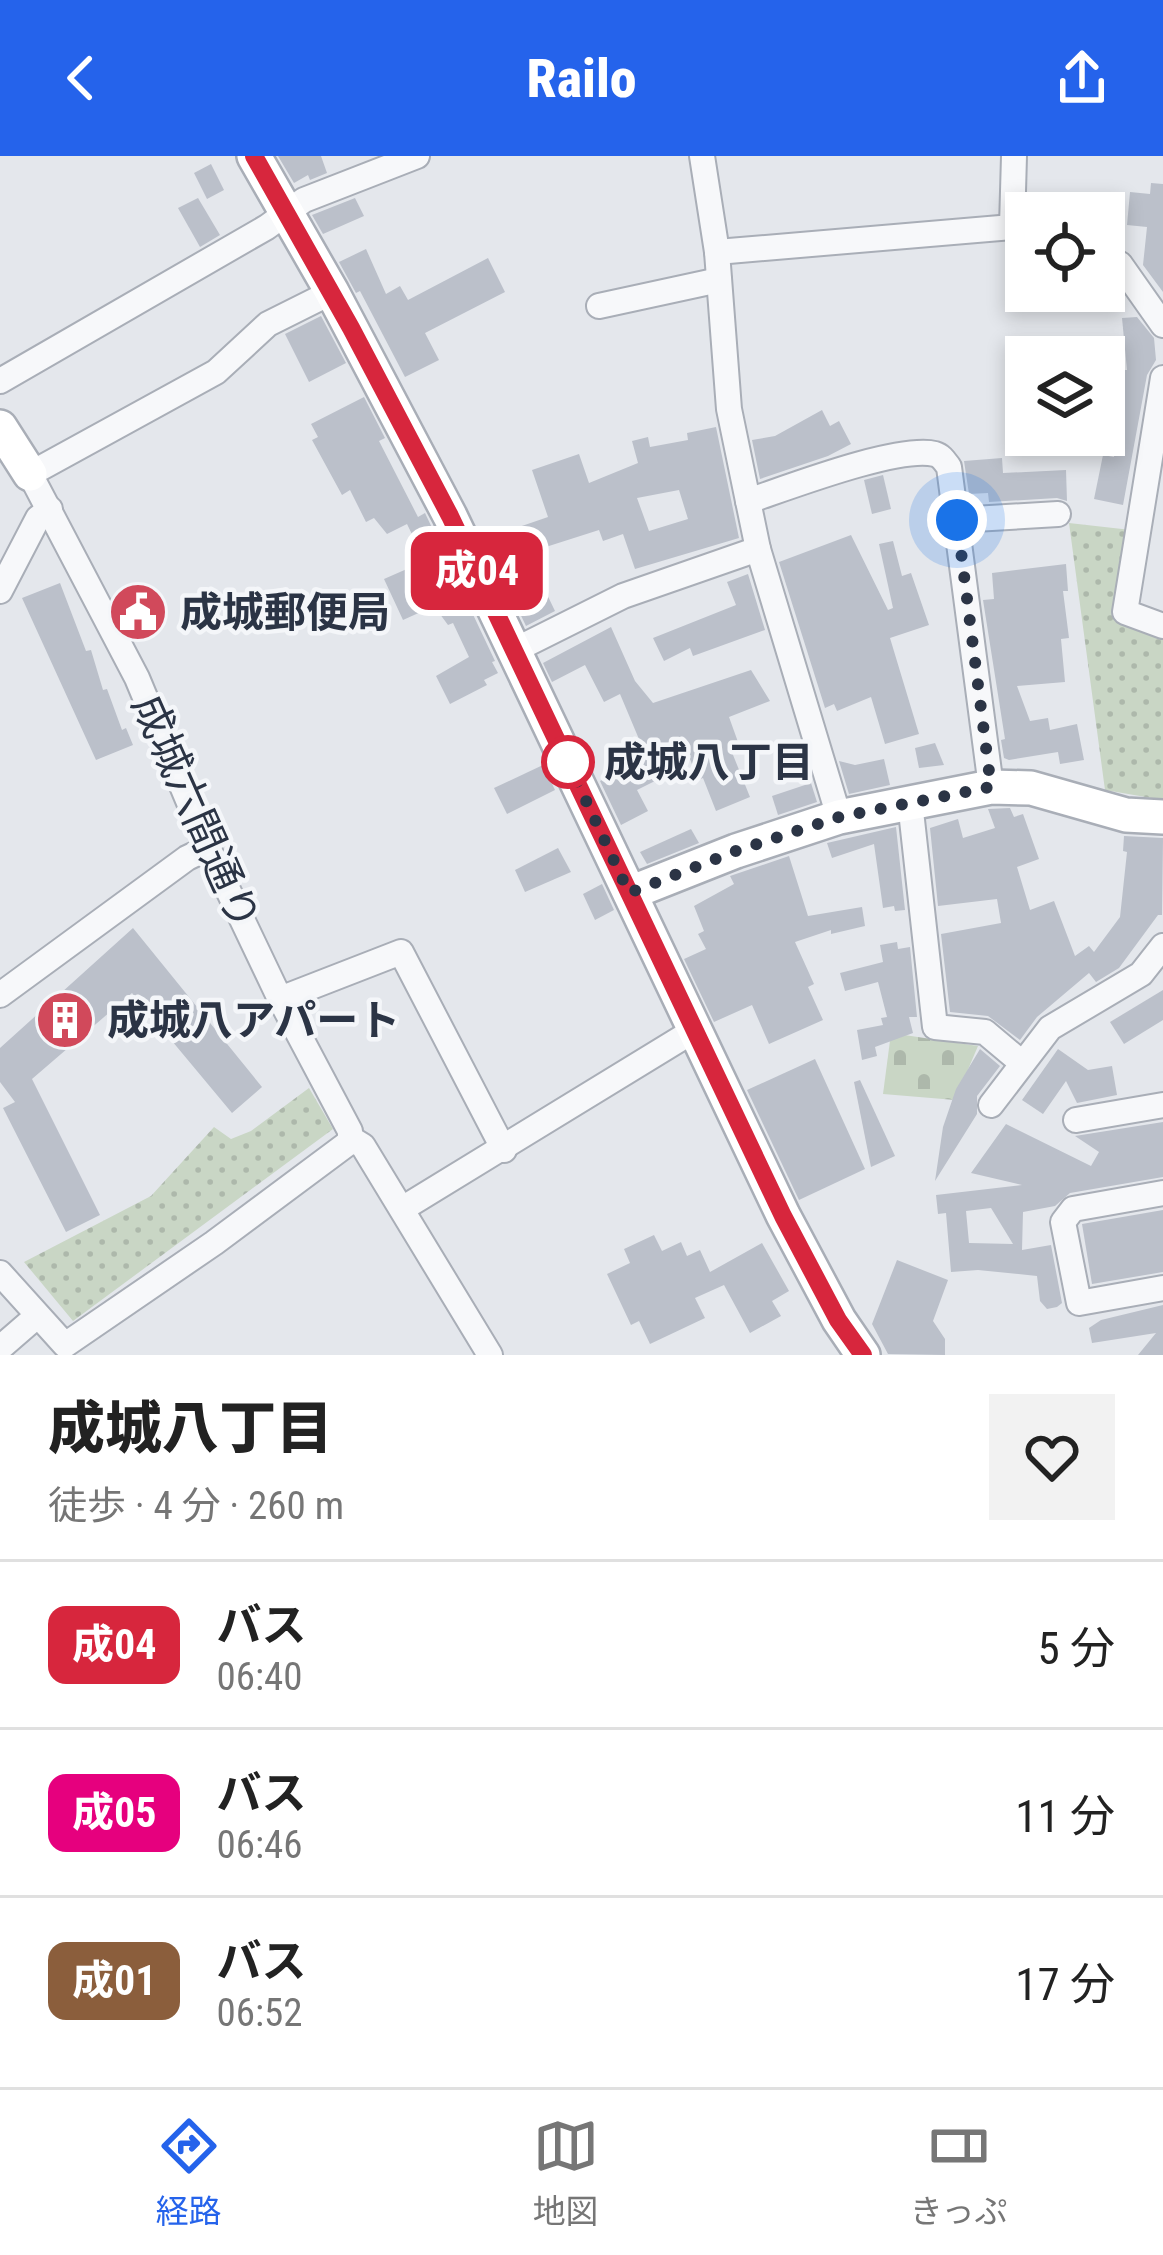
<!DOCTYPE html>
<html lang="ja">
<head>
<meta charset="utf-8">
<style>
	body { margin:0; font-family:"Roboto Condensed","Noto Sans JP",sans-serif; background:#f2f2f2; color:#222; height:100vh; display:flex; flex-direction:column; font-size:45px; white-space:nowrap }
	* { box-sizing:border-box; margin:0 }
	p { font-size:39px; color:#767676 }
	.icon { flex:none; width:66px; height:66px; fill:none; stroke:currentColor; stroke-width:2; stroke-linecap:round; stroke-linejoin:round }
	.map { position:relative; height:1199px; overflow:hidden }
	.panel { display:flex; flex-direction:column; background:#fff; flex:1 }
	.panel>* { flex:none }
	.badge { padding:0 24px; border-radius:18px; font-size:42px; line-height:78px }
	.controls { position:absolute; left:1005px; top:36px; display:grid; gap:24px }
	.controls a { display:grid; place-items:center; width:120px; height:120px; border-radius:0px; background:#fff; box-shadow:0 6px 18px #0003; font-size:60px }
	.you { position:absolute; width:60px; height:60px; margin:-30px; border:9px solid #fff; border-radius:50%; background:#1a73e8; box-shadow:0 0 0 18px #1a73e833 }
	.map>.badge { position:absolute; translate:-50% -50%; box-shadow:0 0 0 6px #fff }
	.round { display:grid; place-items:center; flex:none; width:126px; height:126px; border-radius:0px; background:#f2f2f2 }
	.headline { display:flex; align-items:center; justify-content:space-between; height:204px; padding:0 48px }
	h1 { font-size:57px; font-weight:800; line-height:90px }
	ul { padding:0; list-style:none }
	li { display:flex; align-items:center; gap:36px; height:168px; padding:0 48px; border-top:3px solid #e0e0e0 }
	li div { flex:1 }
	li b { display:block; font-size:45px }
	li em { font-style:normal }
	li .badge { min-width:132px; font-weight:700; text-align:center }
	header { display:flex; justify-content:space-between; align-items:center; height:156px; padding:0 48px; background:#2563eb; color:#fff; font-size:54px; font-weight:800 }
	.menu { display:flex; justify-content:space-around; align-items:center; height:168px; border-top:3px solid #e0e0e0; background:#fff; font-size:33px; color:#767676 }
	.menu a { display:grid; justify-items:center; gap:6px }
	.menu .active { color:#2563eb }
	.map>svg:first-child { display:block }
	.cemetery { fill:url(#cemetery-stones) }
	.park { fill:url(#park-dots) }
	.building { fill:#bbc0ca; fill-rule:evenodd }
	.lines { fill:none; stroke-linecap:round; stroke-linejoin:round }
	.street-casing { stroke:#a9aeb7; stroke-width:28 }
	.secondary-casing { stroke:#a9aeb7; stroke-width:38 }
	.street { stroke:#f7f8fa; stroke-width:24 }
	.secondary { stroke:#fff; stroke-width:33 }
	.line-casing { stroke:#fff; stroke-width:27 }
	.line { stroke:#d7263d; stroke-width:18 }
	.walk { stroke:#2b3445; stroke-width:12; stroke-dasharray:0 21.6 }
	.stop-dot { fill:#fff; stroke:#d7263d; stroke-width:6 }
	.labels { text-anchor:middle; dominant-baseline:central; stroke-width:9; stroke-linejoin:round; paint-order:stroke }
	.poi-label { font-size:42px; font-weight:bold; fill:#2b3445; stroke:#f4f6f9; text-anchor:start }
	.stop-label { font-size:42px; font-weight:bold; fill:#2b3445; stroke:#f4f6f9; text-anchor:start }
	.street-label { font-size:42px; fill:#2b3445; stroke:#f4f6f9 }
</style>
</head>
<body>
<header><svg class="icon" aria-label="back" viewBox="0 0 24 24"><path d="M15 5l-7 7 7 7"/></svg>Railo<svg class="icon" aria-label="share" viewBox="0 0 24 24"><path d="M12 15V3M7 8l5-5 5 5M5 13v7h14v-7"/></svg></header>
<div class="map">
<svg width="1163" height="1199" viewBox="0 0 1163 1199">
	<defs>
		<pattern id="cemetery-stones" width="16" height="16" patternUnits="userSpaceOnUse" patternTransform="scale(3)"><rect width="16" height="16" fill="#c9d6c5"/><path d="M2 7V4a2 2 0 0 1 4 0v3zM10 15v-3a2 2 0 0 1 4 0v3z" fill="#adb8ab"/></pattern>
		<pattern id="park-dots" width="8" height="8" patternUnits="userSpaceOnUse" patternTransform="scale(3)"><rect width="8" height="8" fill="#c9d6c5"/><path d="M2 2h.1M6 6h.1" fill="none" stroke="#adb8ab" stroke-width="1.8" stroke-linecap="round"/></pattern>
	</defs>
	<rect width="100%" height="100%" fill="#e4e7ec"/>
	<path class="cemetery" d="M891,877L978,890L955,944L883,938Z"/>
	<g class="park">
		<path d="M1069,367L1131,374L1117,460L1163,476V644L1105,634Z"/>
		<path d="M309,932L333,973L73,1165L24,1106L151,1040L214,971L231,983L251,975Z"/>
	</g>
	<g class="building">
		<path d="M278,0H321L327,17L310,24L308,19L294,27Z"/>
		<path d="M211,8L224,34L207,43L194,17Z"/>
		<path d="M1151,27L1163,28V136L1143,109L1147,71L1127,69L1130,36L1150,38Z"/>
		<path d="M198,42L220,79L200,91L178,52Z"/>
		<path d="M355,42L364,60L323,78L312,59Z"/>
		<path d="M366,93L386,138L400,130L408,144L488,102L505,136L425,177L439,204L405,221L360,135L356,137L339,106Z"/>
		<path d="M321,160L346,207L309,226L285,178Z"/>
		<path d="M1137,161L1154,182L1156,204L1147,219L1123,349L1094,343L1103,299L1114,301L1117,271L1122,272L1124,214H1127L1122,162Z"/>
		<path d="M364,241L385,282L379,285L418,361L425,357L495,505L492,506L498,517L484,524L487,529L450,548L436,520L469,501L453,467L448,469L434,450L403,464L384,423L425,405L407,368L387,378L374,362L366,366L350,334L342,339L312,284L318,281L311,268Z"/>
		<path d="M822,254L830,270L839,265L851,288L828,300L760,323L752,284L775,280Z"/>
		<path d="M716,271L739,382L635,413L623,378L603,385L599,374L527,397L555,455L526,470L484,383L548,361L532,314L579,298L589,327L638,307L632,285L648,281L650,291L688,284L687,277ZM679,334L688,363L649,375L637,342Z"/>
		<path d="M1002,302L1003,317L1066,314L1067,345L1057,342L989,346L988,337L969,338L964,305Z"/>
		<path d="M883,319L891,353L872,358L864,324Z"/>
		<path d="M851,379L888,454L893,452L879,388L893,385L902,420L911,417L929,469L890,482L919,578L885,588L871,541L837,555L834,548L825,552L779,406Z"/>
		<path d="M1066,408L1068,435H1063L1069,482L1061,483L1065,526L1017,530L1030,565L1048,562L1050,574L1077,568L1084,604L1060,608L1058,596L1009,604L1004,602L1001,584L1005,583L983,444L994,443L992,417Z"/>
		<path d="M748,418L765,474L693,500L690,492L664,505L653,482L736,449L727,426Z"/>
		<path d="M60,427L86,495L91,494L103,534L107,533L122,574L126,572L133,589L96,604L22,442Z"/>
		<path d="M611,471L635,525L653,547L751,514L770,545L729,561L738,586L729,589L750,641L716,655L703,622L698,624L682,582L644,595L620,538L604,546L585,509L552,526L543,507Z"/>
		<path d="M935,587L944,609L919,612L915,592Z"/>
		<path d="M652,595L665,620L637,634L648,655L621,669L600,625Z"/>
		<path d="M884,603L890,629L849,638L839,605L855,609Z"/>
		<path d="M543,609L555,634L507,658L494,632Z"/>
		<path d="M811,627L817,646L778,659L772,640Z"/>
		<path d="M1010,652L1014,661L1023,658L1039,703L1017,711L1030,754L1054,745L1075,800L1089,790L1094,796L1120,761L1127,696L1123,695L1124,680L1163,682L1162,759H1158L1119,812L1096,826L1089,817L1037,861L1020,884L988,860L950,856L941,778L1001,767L997,743L938,750L930,672L958,663L963,682L995,672L988,653Z"/>
		<path d="M896,671L905,754L895,755L894,750L883,752L874,688L832,702L827,687Z"/>
		<path d="M691,673L699,687L647,708L640,696Z"/>
		<path d="M558,692L571,716L525,736L515,714Z"/>
		<path d="M789,700L808,760L862,751L865,770L831,778V774L795,786L814,828L808,831L823,864L769,888L752,849L714,866L684,803L706,793L698,778L704,775L694,750L734,728L730,720Z"/>
		<path d="M602,728L614,754L595,764L583,738Z"/>
		<path d="M133,772L262,931L232,957L132,837L32,923L100,1059L66,1076L3,952L15,946L0,926V892Z"/>
		<path d="M897,786L898,793L910,791L917,861H909L913,877L875,891L877,900L862,904L857,874L883,869L881,862L887,861L878,826L845,835L840,817L883,806L880,789Z"/>
		<path d="M1163,834V864L1124,888L1110,866Z"/>
		<path d="M980,893L1000,910L977,940V958L935,1025L943,971L956,933Z"/>
		<path d="M1058,893L1088,914L1112,910L1117,939L1077,947L1066,925L1043,958L1022,944Z"/>
		<path d="M815,903L865,1013L799,1044L747,934Z"/>
		<path d="M860,924L895,1000L871,1011L854,926Z"/>
		<path d="M1163,966V1021L1070,1037L1055,1050L1023,1056L1022,1094L1051,1089L1062,1147L1057,1151L1047,1153L1040,1145L1037,1120L978,1114L951,1116L946,1057L938,1058L936,1039L1022,1029L971,1017L1006,968L1091,1010L1099,996L1075,980ZM991,1052L1013,1088L969,1087L966,1055Z"/>
		<path d="M1163,1054V1116L1092,1128L1082,1068Z"/>
		<path d="M654,1079L662,1095L681,1086L687,1100L700,1094L710,1116L762,1087L789,1135L772,1145L781,1160L750,1177L724,1129L695,1142L705,1162L650,1188L639,1165L631,1169L607,1118L630,1107L624,1093Z"/>
		<path d="M897,1104L948,1124L933,1165L945,1183V1199L888,1198L872,1168Z"/>
		<path d="M1163,1149V1199H1138L1156,1177L1092,1187L1089,1172L1101,1164Z"/>
	</g>
	<g class="lines">
		<defs>
			<g id="street">
				<path d="M702,0L717,96L729,253L748,345L758,393L839,661"/>
				<path d="M1012,71L1014,0"/>
				<path d="M717,96L1012,71L1026,75"/>
				<path d="M1104,101L1120,108L1163,169"/>
				<path d="M332,136L268,168L216,216L30,318L137,522L208,692L280,843L350,975V982"/>
				<path d="M599,150L719,124"/>
				<path d="M1163,222L1125,456L1163,470"/>
				<path d="M0,225L267,71L304,44L417,0"/>
				<path d="M748,345C787,332 898,289 935,298C942,300 945,306 949,311L991,631"/>
				<path d="M957,364L1058,358"/>
				<path d="M0,435L38,362L50,353"/>
				<path d="M515,494L623,440L758,393"/>
				<path d="M910,646L935,871L985,876L1022,907"/>
				<path d="M0,839L187,702L208,692"/>
				<path d="M280,843L401,796L504,994"/>
				<path d="M991,949L1050,872L1141,818L1163,790"/>
				<path d="M1076,964L1163,949"/>
				<path d="M350,982L363,990L490,1199"/>
				<path d="M1163,1037L1073,1053L1063,1066L1079,1147L1163,1132"/>
				<path d="M402,1053L693,875"/>
				<path d="M0,1117L65,1189L214,1087L347,988L350,982"/>
				<path d="M0,1192L37,1160"/>
			</g>
			<g id="secondary">
				<path d="M254,0L332,136L450,360L783,1059L839,1164L863,1199"/>
				<path d="M0,271L30,318"/>
				<path d="M630,737L736,695L839,661L991,631L1031,632L1126,659L1163,661"/>
			</g>
		</defs>
		<use href="#street" class="street-casing"/>
		<use href="#secondary" class="secondary-casing"/>
		<use href="#street" class="street"/>
		<use href="#secondary" class="secondary"/>
	</g>
	<g class="lines">
		<defs>
			<path id="line" d="M254,0L351,172L450,360L783,1060L838,1164L863,1199"/>
		</defs>
		<use href="#line" class="line-casing"/>
		<use href="#line" class="line"/>
		<path class="walk" d="M568,606L629,737L736,695L839,661L991,631L957,364"/>
	</g>
	<defs>
		<symbol id="civic-disc" viewBox="-11 -11 22 22"><circle r="9.5" fill="#d1495b" stroke="#f4f6f9"/><path d="M-.6-6.5H3V-4.5H.6V-3L4-1V1h2V6H-6V1h2V-1L-.6-3ZM-1.2 2.5V6h2.4V2.5Z" fill="#fff"/></symbol>
		<symbol id="building-disc" viewBox="-11 -11 22 22"><circle r="9.5" fill="#d1495b" stroke="#f4f6f9"/><path d="M-4-6H4V6H1V3H-1V6H-4ZM-2.5-4.3h1.7v1.8h-1.7ZM.8-4.3h1.7v1.8H.8ZM-2.5-1h1.7V.8h-1.7ZM.8-1h1.7V.8H.8Z" fill="#fff"/></symbol>
	</defs>
	<g fill-rule="evenodd">
		<use href="#civic-disc" x="105" y="423" width="66" height="66"/>
		<use href="#building-disc" x="32" y="831" width="66" height="66"/>
	</g>
	<circle class="stop-dot" cx="568" cy="606" r="24"/>
	<g class="labels">
		<g class="poi-label">
			<text x="180" y="456">成城郵便局</text>
			<text x="107" y="864">成城八アパート</text>
		</g>
		<g class="stop-label">
			<text x="604" y="606">成城八丁目</text>
		</g>
		<g class="street-label">
			<text transform="translate(196 656) rotate(66)">成城六間通り</text>
		</g>
	</g>
</svg>
<div class="controls">
<a><svg class="icon" aria-label="locate" viewBox="0 0 24 24"><circle cx="12" cy="12" r="6"/><path d="M12 2v4M12 18v4M2 12h4M18 12h4"/></svg></a>
<a><svg class="icon" aria-label="layers" viewBox="0 0 24 24"><path d="M12 4l9 5-9 5-9-5zM3 14l9 5 9-5"/></svg></a>
</div>
<div class="you" style="left:957px;top:364px"></div>
<b class="badge" style="left:477px;top:415px;background:#d7263d;color:#fff">成04</b>
</div>
<section class="panel">
<div class="headline"><div><h1>成城八丁目</h1><p>徒歩 · 4 分 · 260 m</p></div><a class="round"><svg class="icon" aria-label="heart" viewBox="0 0 24 24"><path d="M12 20l-8-8c-3-5 5-10 8-4 3-6 11-1 8 4z"/></svg></a></div>
<ul>
<li><span class="badge" style="background:#d7263d;color:#fff">成04</span><div><b>バス</b><p>06:40</p></div><em>5 分</em></li>
<li><span class="badge" style="background:#e6007e;color:#fff">成05</span><div><b>バス</b><p>06:46</p></div><em>11 分</em></li>
<li><span class="badge" style="background:#8b5e3c;color:#fff">成01</span><div><b>バス</b><p>06:52</p></div><em>17 分</em></li>
</ul>
</section>
<nav class="menu">
<a class="active"><svg class="icon" aria-label="directions" viewBox="0 0 24 24"><path d="M12 3l9 9-9 9-9-9zM9 14v-3h6M13 9l2 2-2 2"/></svg>経路</a>
<a><svg class="icon" aria-label="map" viewBox="0 0 24 24"><path d="M3 6l6-2 6 2 6-2v14l-6 2-6-2-6 2zM9 4v14M15 6v14"/></svg>地図</a>
<a><svg class="icon" aria-label="tickets" viewBox="0 0 24 24"><path d="M3 7h18v10H3zM15 7v10"/></svg>きっぷ</a>
</nav>
</body>
</html>
